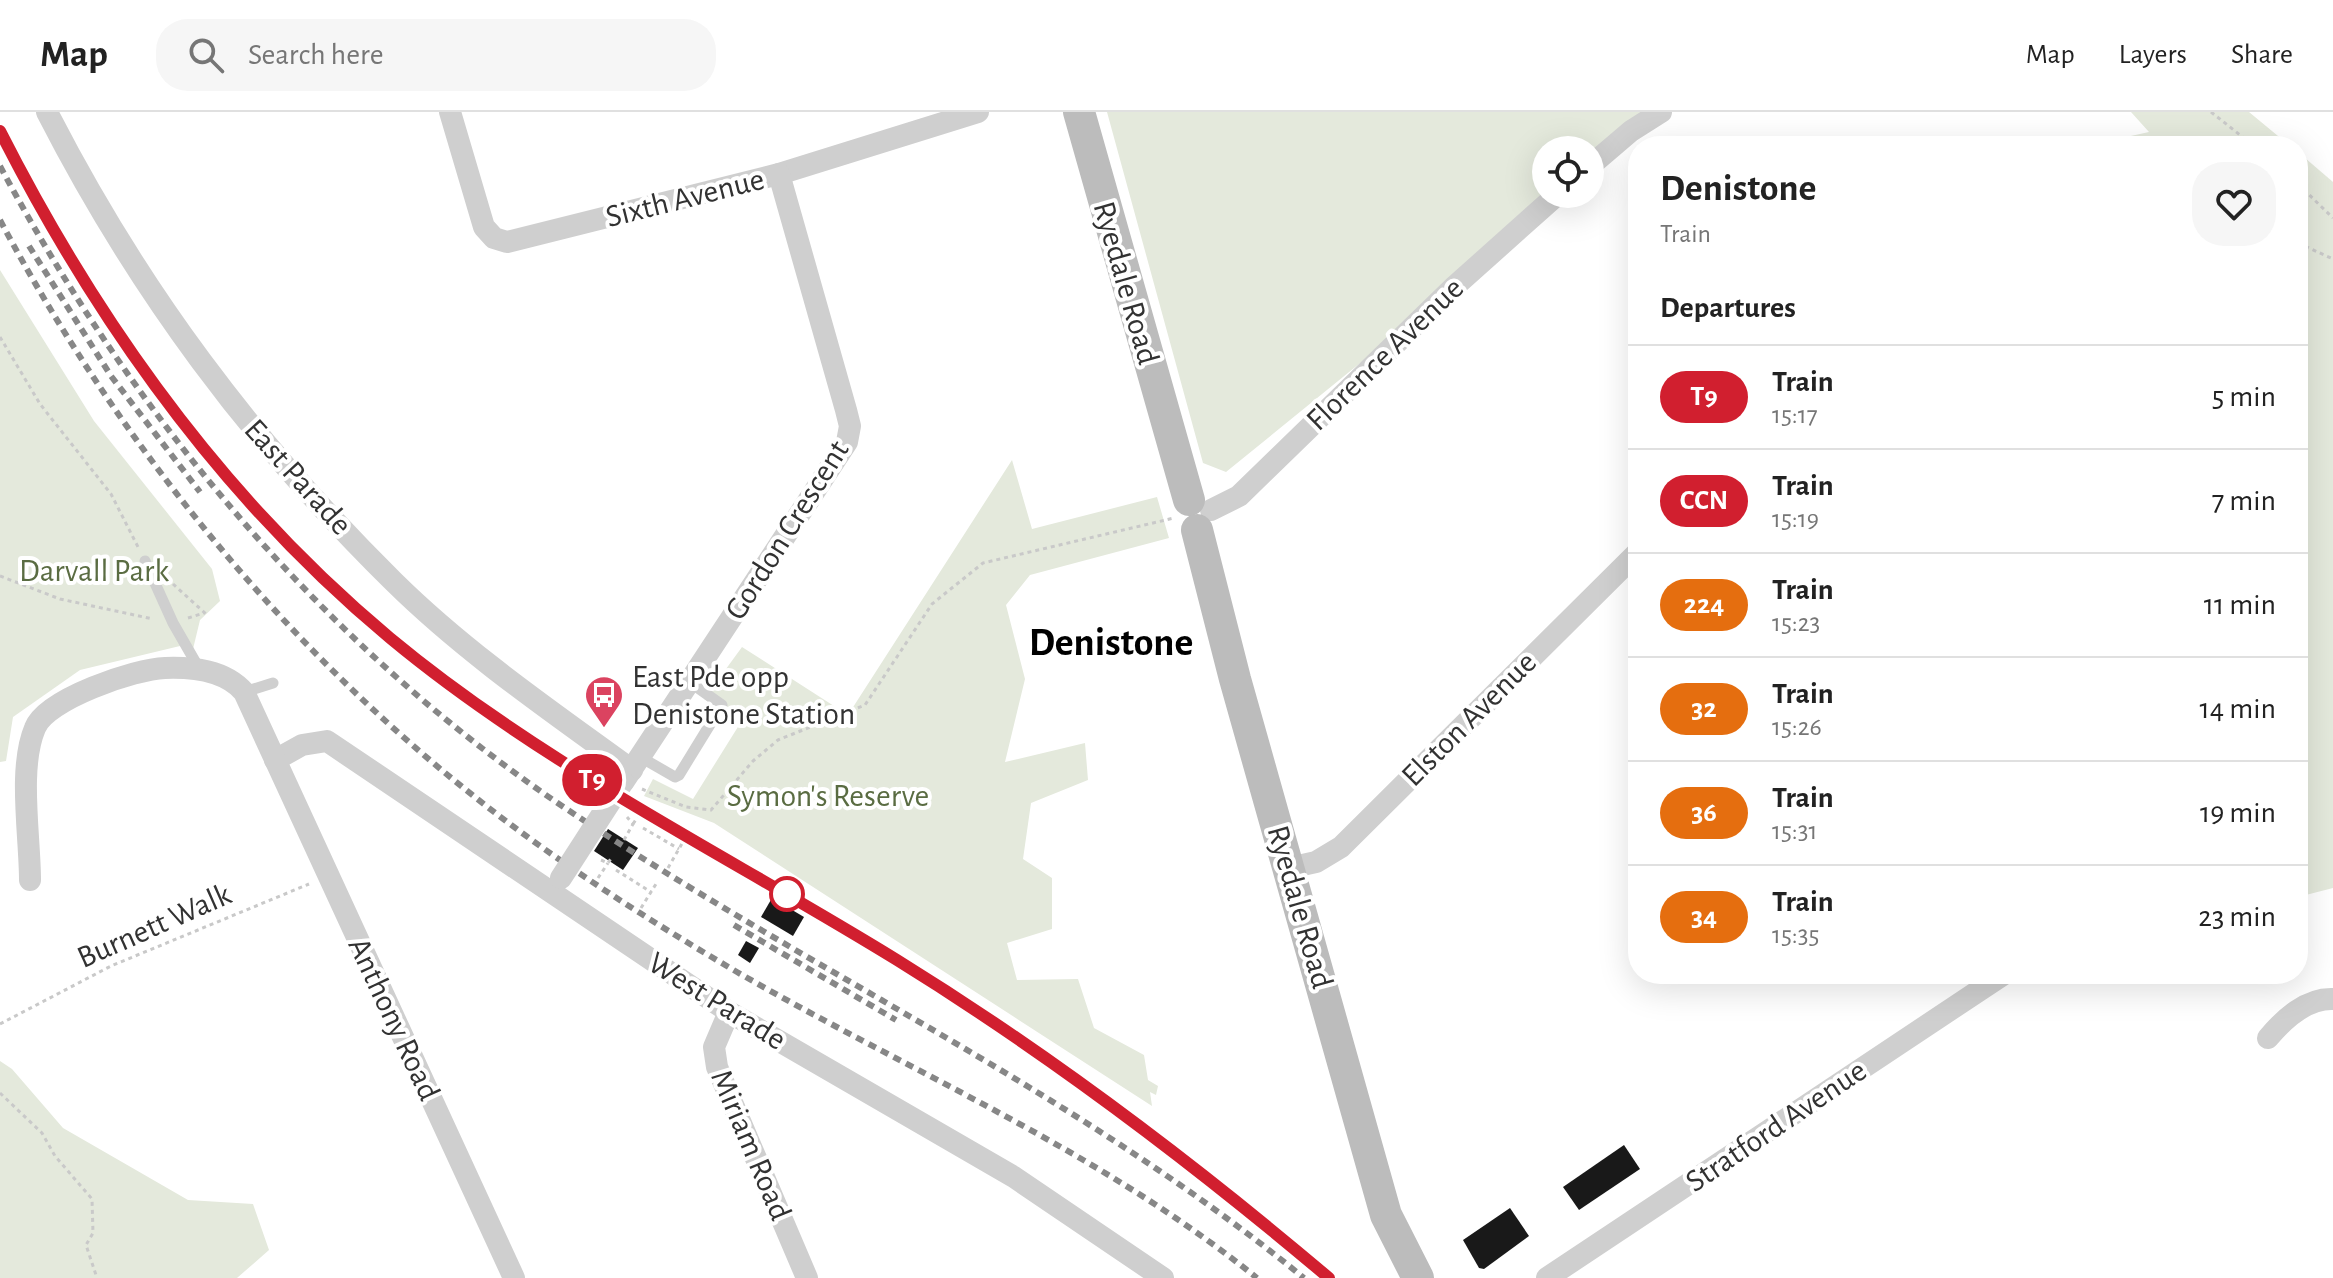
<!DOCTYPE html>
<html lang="en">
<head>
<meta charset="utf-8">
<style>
	body { margin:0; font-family:"Alegreya Sans",sans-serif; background:#f6f6f6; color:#222; height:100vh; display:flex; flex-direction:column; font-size:30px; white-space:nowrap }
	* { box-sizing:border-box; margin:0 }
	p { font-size:26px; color:#767676 }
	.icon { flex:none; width:44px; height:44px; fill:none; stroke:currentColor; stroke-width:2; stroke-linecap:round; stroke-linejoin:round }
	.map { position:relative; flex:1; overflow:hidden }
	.panel { position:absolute; left:1628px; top:24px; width:680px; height:848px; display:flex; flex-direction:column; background:#fff; border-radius:32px; box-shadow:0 8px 32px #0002 }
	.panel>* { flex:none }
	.badge { padding:0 16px; border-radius:26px; font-size:28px; line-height:52px }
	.controls { position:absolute; left:1532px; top:24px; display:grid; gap:16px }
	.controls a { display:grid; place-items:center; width:72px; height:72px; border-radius:50%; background:#fff; box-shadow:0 8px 32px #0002; font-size:40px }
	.map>.badge { position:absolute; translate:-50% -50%; box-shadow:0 0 0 4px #fff }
	h2 { padding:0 32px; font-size:30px; line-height:72px }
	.round { display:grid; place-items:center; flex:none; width:84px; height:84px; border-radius:32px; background:#f6f6f6 }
	.overview { display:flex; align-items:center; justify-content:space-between; height:136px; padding:0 32px }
	h1 { font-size:38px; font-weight:600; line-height:60px }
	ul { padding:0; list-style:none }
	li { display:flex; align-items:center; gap:24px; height:104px; padding:0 32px; border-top:2px solid #e0e0e0 }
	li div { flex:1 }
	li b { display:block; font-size:30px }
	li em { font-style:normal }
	li .badge { min-width:88px; font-weight:700; text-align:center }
	header { display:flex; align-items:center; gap:48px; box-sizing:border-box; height:112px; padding:0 40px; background:#fff; border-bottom:2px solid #e0e0e0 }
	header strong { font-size:38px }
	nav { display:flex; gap:44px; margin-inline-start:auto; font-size:28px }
	.search { width:560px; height:72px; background:#f6f6f6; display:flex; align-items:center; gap:20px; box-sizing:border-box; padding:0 28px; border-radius:32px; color:#767676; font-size:30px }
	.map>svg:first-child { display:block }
	.green { fill:#e4e9dc }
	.building { fill:#191919 }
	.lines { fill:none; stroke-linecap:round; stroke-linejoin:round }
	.path { stroke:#c9c9c9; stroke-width:3; stroke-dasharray:4 4; stroke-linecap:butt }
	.lane { stroke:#cfcfcf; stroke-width:11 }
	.street { stroke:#cfcfcf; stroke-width:22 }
	.secondary { stroke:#bcbcbc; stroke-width:32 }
	.rail { stroke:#878787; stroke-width:6; stroke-dasharray:8 6; stroke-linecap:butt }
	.street-bridge { stroke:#cfcfcf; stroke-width:22 }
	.line-casing { stroke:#fff; stroke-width:18 }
	.line { stroke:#d11f2f; stroke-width:12 }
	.stop-dot { fill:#fff; stroke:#d11f2f; stroke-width:4 }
	.labels { text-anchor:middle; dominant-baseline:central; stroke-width:8; stroke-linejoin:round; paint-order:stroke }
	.street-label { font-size:32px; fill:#323232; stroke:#fff }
	.park-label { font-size:32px; fill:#5a6c42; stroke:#fff }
	.poi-label { font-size:32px; fill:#323232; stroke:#fff; text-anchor:start }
	.district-label { font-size:40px; font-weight:bold; fill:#000; stroke:#fff }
</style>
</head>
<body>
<header>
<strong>Map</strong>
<div class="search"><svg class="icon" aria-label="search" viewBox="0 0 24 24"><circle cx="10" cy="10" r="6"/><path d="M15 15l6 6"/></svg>Search here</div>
<nav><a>Map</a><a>Layers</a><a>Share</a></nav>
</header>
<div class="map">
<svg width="2333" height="1166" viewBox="0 0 2333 1166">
	<rect width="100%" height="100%" fill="#fff"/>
	<g class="green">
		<path d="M1107,0H1654L1590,53V38H1546V82L1455,174L1226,360L1203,351Z"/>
		<path d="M2131,0H2249L2290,34H2085L2149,20Z"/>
		<path d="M2298,40L2333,70V776L2298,785Z"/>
		<path d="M0,158L94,309L212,457L220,489L200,508L193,537L180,534L80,558L13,605L6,649L0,650Z"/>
		<path d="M1012,348L1032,417L1157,385L1169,426L1030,463L1006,493L1025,567L1005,650L1085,631L1088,668L1031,691L1023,747L1052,766V817L1007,831L1017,868L1078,867L1094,916L1144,943L1148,968L1158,974L1156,983L1150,980L1152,994L714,711L644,684L653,667L693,687L741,610L704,587L742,535L848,603Z"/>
		<path d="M0,949L12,957L63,1016L188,1088L253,1092L269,1138L237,1166H0Z"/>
	</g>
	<g class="building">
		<path d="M608,717L638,736L623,758L594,739Z"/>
		<path d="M772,786L804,805L793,824L761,805Z"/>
		<path d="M746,829L759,836L750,851L738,843Z"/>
		<path d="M1624,1033L1640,1057L1579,1098L1563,1075Z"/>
		<path d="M1510,1096L1529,1124L1484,1157L1479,1156L1463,1128Z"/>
	</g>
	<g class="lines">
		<g class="path">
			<path d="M2211,0L2254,34"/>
			<path d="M2298,72L2333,106"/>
			<path d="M2298,131L2333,147"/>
			<path d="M0,225L40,292L111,382L138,435"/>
			<path d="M0,464L60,487L153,507"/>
			<path d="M173,472L206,502"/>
			<path d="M188,506L204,501"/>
			<path d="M642,677L686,695L711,698L753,649L778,628L865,593L932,492L983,451L1174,406"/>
			<path d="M633,712L639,703"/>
			<path d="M643,716L679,737"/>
			<path d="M624,728L633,712L627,705"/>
			<path d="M601,748L608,751L612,745"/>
			<path d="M668,756L684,728"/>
			<path d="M616,758L651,780"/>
			<path d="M598,766L608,751"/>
			<path d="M641,796L656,772"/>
			<path d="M0,912L111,854L309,772"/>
			<path d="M0,981L42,1021L55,1044L92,1087L93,1121L86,1133L97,1166"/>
		</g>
		<g class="lane">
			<path d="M145,449L173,511L200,558"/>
			<path d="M244,580L273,571"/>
			<path d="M642,646L675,665L679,663L722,593L691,571"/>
		</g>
		<g class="street">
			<path d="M47,0C138,178 251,329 394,470C466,541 551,599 632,658"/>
			<path d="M450,0L484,115L494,126L507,130L779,62L978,0"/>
			<path d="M1590,54L1631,19L1661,0"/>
			<path d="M1211,398L1239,384L1455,174L1558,82"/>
			<path d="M275,648L302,633L327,629L729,900L1014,1065L1163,1166"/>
			<path d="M624,669L847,330L850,314L846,298L779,62"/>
			<path d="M1289,756L1316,750L1341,735L1638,440"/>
			<path d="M30,768C30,724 18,656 35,616C46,587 135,557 165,556C193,555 225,558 244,580L514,1166"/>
			<path d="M729,900L714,935L717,955L807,1166"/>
			<path d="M2268,926C2284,907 2306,886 2333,887"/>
			<path d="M1547,1166L2004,862"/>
		</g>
		<g class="secondary">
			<path d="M1079,0L1189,388"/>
			<path d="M1197,418L1235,567L1386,1103L1418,1166"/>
		</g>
		<g class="rail">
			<path d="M0,19C98,212 223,387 390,526C544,654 727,744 896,848C1049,941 1192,1050 1329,1166"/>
			<path d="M0,54C138,312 329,540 574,702C815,862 1079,982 1304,1166"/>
			<path d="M0,108C121,336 292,546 498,703C573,760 655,812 737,860C912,961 1098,1038 1257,1166"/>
			<path d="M29,134L111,264L200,380"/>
			<path d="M734,813L896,908"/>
		</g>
		<path class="street-bridge" d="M561,766L623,670"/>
	</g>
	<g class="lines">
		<defs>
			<path id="line" d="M0,19C98,212 223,387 390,526C544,654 727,743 897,848C1049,942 1192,1050 1329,1166"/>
		</defs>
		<use href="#line" class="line-casing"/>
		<use href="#line" class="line"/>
	</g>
	<defs>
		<symbol id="bus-pin" viewBox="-11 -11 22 30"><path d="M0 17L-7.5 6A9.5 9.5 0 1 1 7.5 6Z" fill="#db4360" stroke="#fff"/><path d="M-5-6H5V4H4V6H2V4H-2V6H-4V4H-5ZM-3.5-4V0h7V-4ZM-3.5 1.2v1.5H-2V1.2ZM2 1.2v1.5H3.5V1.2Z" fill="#fff"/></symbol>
	</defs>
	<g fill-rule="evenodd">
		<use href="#bus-pin" x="582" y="561" width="44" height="60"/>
	</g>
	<circle class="stop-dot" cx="787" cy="782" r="16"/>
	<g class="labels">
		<g class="street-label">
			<text transform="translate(685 86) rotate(-14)">Sixth Avenue</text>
			<text transform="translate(1126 171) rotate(74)">Ryedale Road</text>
			<text transform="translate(1385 242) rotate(-44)">Florence Avenue</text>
			<text transform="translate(298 365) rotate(48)">East Parade</text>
			<text transform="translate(787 418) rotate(-58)">Gordon Crescent</text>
			<text transform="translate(1469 607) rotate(-45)">Elston Avenue</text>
			<text transform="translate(1300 795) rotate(74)">Ryedale Road</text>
			<text transform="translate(154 814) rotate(-24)">Burnett Walk</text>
			<text transform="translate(717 889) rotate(32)">West Parade</text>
			<text transform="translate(394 907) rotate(65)">Anthony Road</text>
			<text transform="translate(1776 1014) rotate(-34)">Stratford Avenue</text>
			<text transform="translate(751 1033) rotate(67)">Miriam Road</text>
		</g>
		<g class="park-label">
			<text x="94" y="459">Darvall Park</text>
			<text x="828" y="684">Symon's Reserve</text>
		</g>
		<g class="poi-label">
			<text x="632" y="565">East Pde opp<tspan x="632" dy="37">Denistone Station</tspan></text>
		</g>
		<g class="district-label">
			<text x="1111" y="531">Denistone</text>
		</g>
	</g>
</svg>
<div class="controls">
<a><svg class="icon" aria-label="locate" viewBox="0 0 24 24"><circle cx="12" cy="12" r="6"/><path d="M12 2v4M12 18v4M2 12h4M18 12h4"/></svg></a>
</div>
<b class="badge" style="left:592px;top:668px;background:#d11f2f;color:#fff">T9</b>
<section class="panel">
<div class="overview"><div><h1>Denistone</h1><p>Train</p></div><a class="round"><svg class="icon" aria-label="heart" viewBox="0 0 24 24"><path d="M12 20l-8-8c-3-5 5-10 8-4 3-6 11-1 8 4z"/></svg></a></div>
<h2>Departures</h2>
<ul>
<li><span class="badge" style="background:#d11f2f;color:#fff">T9</span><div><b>Train</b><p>15:17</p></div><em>5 min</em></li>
<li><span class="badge" style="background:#d11f2f;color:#fff">CCN</span><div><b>Train</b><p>15:19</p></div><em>7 min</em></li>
<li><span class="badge" style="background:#e56e0f;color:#fff">224</span><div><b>Train</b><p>15:23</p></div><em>11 min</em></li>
<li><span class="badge" style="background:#e56e0f;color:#fff">32</span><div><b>Train</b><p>15:26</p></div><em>14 min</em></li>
<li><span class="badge" style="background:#e56e0f;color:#fff">36</span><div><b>Train</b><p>15:31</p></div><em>19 min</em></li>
<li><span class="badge" style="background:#e56e0f;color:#fff">34</span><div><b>Train</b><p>15:35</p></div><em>23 min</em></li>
</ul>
</section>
</div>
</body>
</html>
